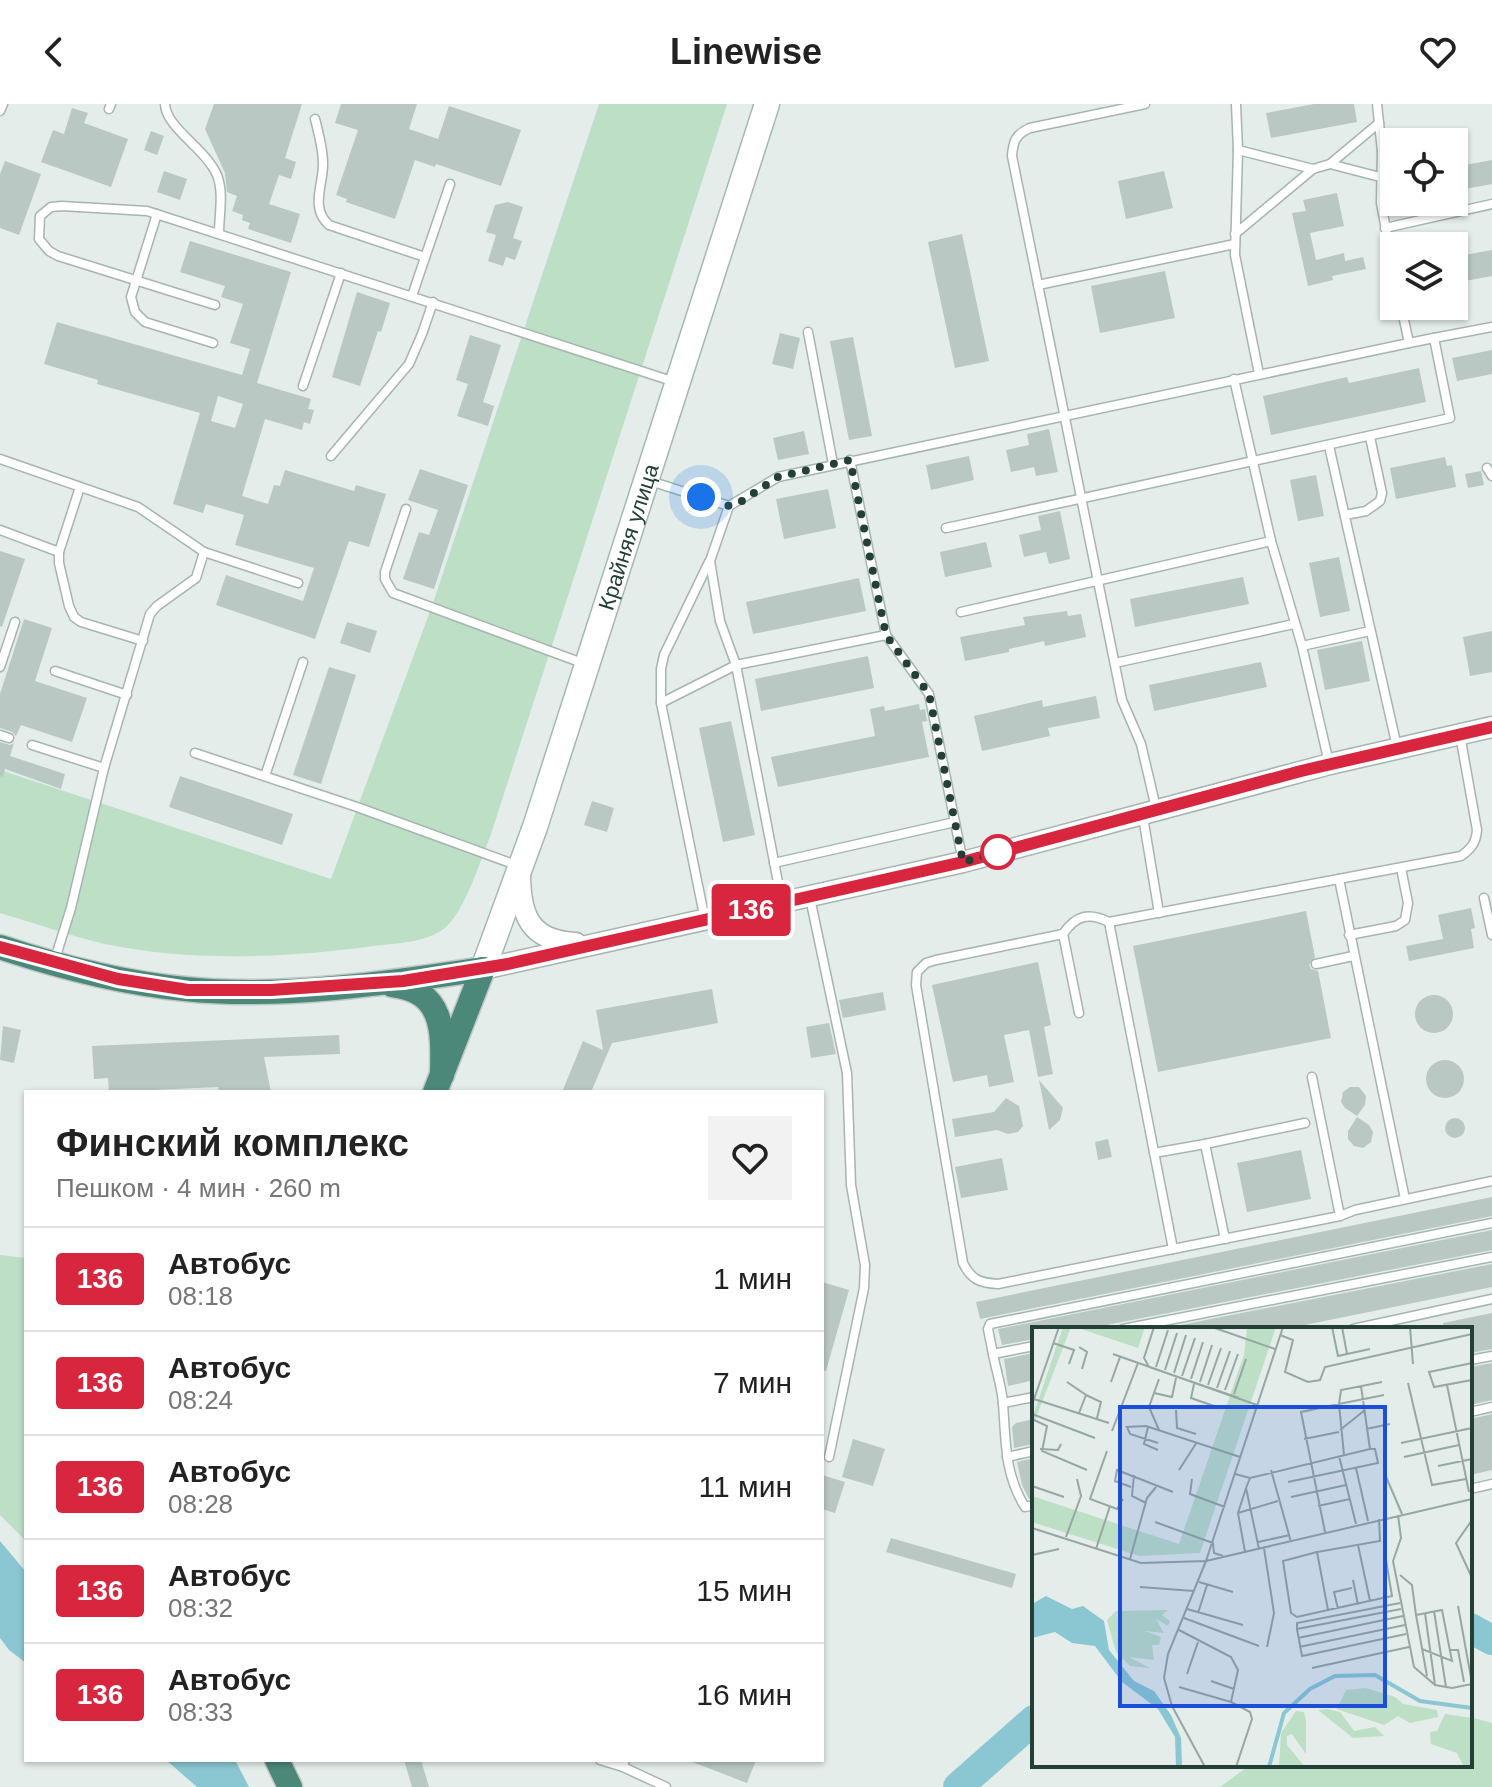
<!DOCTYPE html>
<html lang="ru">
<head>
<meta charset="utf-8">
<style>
	body { margin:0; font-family:Helvetica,sans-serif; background:#f2f2f2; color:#222; height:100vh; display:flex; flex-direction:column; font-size:30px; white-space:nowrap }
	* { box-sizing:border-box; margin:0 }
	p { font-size:26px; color:#767676 }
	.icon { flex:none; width:44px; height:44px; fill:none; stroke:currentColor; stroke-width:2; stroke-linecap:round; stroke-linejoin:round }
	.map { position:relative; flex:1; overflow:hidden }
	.sheet { position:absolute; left:24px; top:986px; width:800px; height:672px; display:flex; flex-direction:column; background:#fff; border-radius:0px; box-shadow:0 2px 6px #0004 }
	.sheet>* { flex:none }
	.badge { padding:0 16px; border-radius:6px; font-size:28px; line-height:52px }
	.tools { position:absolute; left:1380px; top:24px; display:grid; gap:16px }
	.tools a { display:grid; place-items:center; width:88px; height:88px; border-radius:0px; background:#fff; box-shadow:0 2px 6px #0004; font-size:40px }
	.you { position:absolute; width:40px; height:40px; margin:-20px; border:6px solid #fff; border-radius:50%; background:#1a73e8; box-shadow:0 0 0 12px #1a73e833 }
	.map>.badge { position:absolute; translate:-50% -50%; box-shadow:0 0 0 4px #fff }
	.round { display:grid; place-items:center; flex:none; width:84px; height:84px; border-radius:0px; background:#f2f2f2 }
	.head { display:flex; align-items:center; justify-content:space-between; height:136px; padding:0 32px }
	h1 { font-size:38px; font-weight:800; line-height:60px }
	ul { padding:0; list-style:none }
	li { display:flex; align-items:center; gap:24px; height:104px; padding:0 32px; border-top:2px solid #e0e0e0 }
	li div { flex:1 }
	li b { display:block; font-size:30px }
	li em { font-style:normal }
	li .badge { min-width:88px; font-weight:700; text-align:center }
	header { display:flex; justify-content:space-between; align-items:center; height:104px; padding:0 32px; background:#fff; font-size:36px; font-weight:800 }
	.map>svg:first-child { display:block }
	.green { fill:#bcdfc6 }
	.water { fill:#8bc7d3 }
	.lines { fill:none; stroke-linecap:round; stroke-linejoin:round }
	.river { stroke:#8bc7d3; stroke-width:30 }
	.building { fill:#b9c8c2; fill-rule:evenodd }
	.service-casing { stroke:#a6b5b0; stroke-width:11 }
	.tertiary-casing { stroke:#a6b5b0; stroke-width:23 }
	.secondary-casing { stroke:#a2b9b1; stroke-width:27 }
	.trunk-casing { stroke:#c1c9c7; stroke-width:27 }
	.service { stroke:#fff; stroke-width:8 }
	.tertiary { stroke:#fff; stroke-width:20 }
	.secondary { stroke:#fff; stroke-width:24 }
	.trunk { stroke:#4b887a; stroke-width:24 }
	.line-casing { stroke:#fff; stroke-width:18 }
	.line { stroke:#d7263d; stroke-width:12 }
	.walk { stroke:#233f38; stroke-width:8; stroke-dasharray:0 14.4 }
	.stop-dot { fill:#fff; stroke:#d7263d; stroke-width:4 }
	.labels { text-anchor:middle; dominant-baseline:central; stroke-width:8; stroke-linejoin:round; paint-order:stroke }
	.street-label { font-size:22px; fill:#233f38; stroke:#f4faf7 }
	.inset-river { fill:none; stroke:#8bc7d3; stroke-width:4 }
	.inset-road { fill:none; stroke:#97a7a2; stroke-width:2 }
	.view { fill:#1d4ed8; fill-opacity:0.15; stroke:#1d4ed8; stroke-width:4 }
	.inset-edge { fill:none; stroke:#233f38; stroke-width:4 }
</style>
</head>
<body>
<header><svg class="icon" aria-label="back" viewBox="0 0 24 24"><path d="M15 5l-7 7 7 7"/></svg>Linewise<svg class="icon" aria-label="heart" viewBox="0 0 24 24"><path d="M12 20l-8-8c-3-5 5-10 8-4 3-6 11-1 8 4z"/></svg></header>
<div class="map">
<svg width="1492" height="1683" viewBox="0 0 1492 1683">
	<rect width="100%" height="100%" fill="#e4ede9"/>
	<g class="green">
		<path d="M599,0H727L490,733C479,759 467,801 448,821C430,839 397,839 373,842C285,854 192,858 105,840C70,832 35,819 0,809V666L331,775L432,502Z"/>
		<path d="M0,1151L26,1154V1437L0,1411Z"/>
		<path d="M1470,1613L1492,1619V1683H1220L1250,1661H1470Z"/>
	</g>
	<g class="water">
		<path d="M0,1437L26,1468V1559L9,1546L0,1534Z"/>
		<path d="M166,1656H235L249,1683H197Z"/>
	</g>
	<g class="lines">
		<g class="river">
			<path d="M1470,1524L1492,1536"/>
			<path d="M958,1683L1034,1616"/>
		</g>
	</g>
	<g class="building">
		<path d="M214,0H302L285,54L296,58L291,75L279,71L269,100L300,110L291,139L248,125L250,119L242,116L243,111L232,107L237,92L227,88L225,69L205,25Z"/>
		<path d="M341,0H417L409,25L438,35L449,2L521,26L501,82L436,60L435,63L415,56L395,115L346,98L347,95L336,91L358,26L335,19Z"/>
		<path d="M1314,0H1354L1357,18L1271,34L1266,9Z"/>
		<path d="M72,4L88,9L84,19L128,35L111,83L41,58L53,26L64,30Z"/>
		<path d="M151,27L164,32L157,51L144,46Z"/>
		<path d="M1492,56V80L1454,87V63Z"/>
		<path d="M5,57L41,70L19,131L0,124V70Z"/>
		<path d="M164,67L187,75L180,96L157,88Z"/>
		<path d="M1164,67L1173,104L1126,115L1118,77Z"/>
		<path d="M1337,89L1344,122L1310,129L1316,156L1344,149L1345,157L1363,153L1366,165L1332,172L1333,176L1308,182L1292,109L1306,107L1303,96Z"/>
		<path d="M508,98L523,103L513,134L522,137L515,156L506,153L503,162L488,157L496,131L486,128L495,101Z"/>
		<path d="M962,130L989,257L955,264L928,138Z"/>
		<path d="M190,137L291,168L257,279L311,295L308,305L314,306L310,320L304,318L302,326L265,315L242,392L268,400L274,381L280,382L285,366L354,387L356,381L386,390L369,443L349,437L315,535L216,501L226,471L303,497L314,464L235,441L244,411L206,400L203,409L173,400L200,309L97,280L98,276L44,260L57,218L242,271L250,245L230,239L243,200L221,193L225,182L180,168ZM218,292L243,300L235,324L211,317Z"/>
		<path d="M1492,146V172L1454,179V153Z"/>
		<path d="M1165,167L1175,214L1100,229L1091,182Z"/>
		<path d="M357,188L390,199L381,228L378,227L360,282L332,273Z"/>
		<path d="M780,229L800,234L793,265L772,260Z"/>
		<path d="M470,231L501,241L483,298L494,302L488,322L457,312L468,280L456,276Z"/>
		<path d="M853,233L872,332L849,336L830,237Z"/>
		<path d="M1492,246V270L1457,277L1452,254Z"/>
		<path d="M1419,264L1426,298L1271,331L1263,292L1347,273L1349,279Z"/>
		<path d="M1049,325L1058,368L1036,372L1034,363L1011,368L1006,346L1029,341L1027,330Z"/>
		<path d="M804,327L809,350L778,356L773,334Z"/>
		<path d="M969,352L974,376L931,386L926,361Z"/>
		<path d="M1445,353L1447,362L1452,361L1456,383L1396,395L1390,364Z"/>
		<path d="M420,365L468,381L434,485L403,475L419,428L429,431L438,406L408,396Z"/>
		<path d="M1481,367L1484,381L1468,384L1465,370Z"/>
		<path d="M1316,371L1324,412L1298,417L1290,376Z"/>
		<path d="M828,385L836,424L784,435L776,395Z"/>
		<path d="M1060,407L1070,455L1049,460L1046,448L1024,453L1019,431L1041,426L1038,412Z"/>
		<path d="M986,438L992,463L945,473L940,448Z"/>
		<path d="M0,447L25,455L2,523L0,522Z"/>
		<path d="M1339,453L1350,507L1320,513L1309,459Z"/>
		<path d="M1243,473L1249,500L1135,523L1130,495Z"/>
		<path d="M859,474L866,507L753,530L746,498Z"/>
		<path d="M1067,507L1068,512L1081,510L1086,533L1045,542L1044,537L1009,545V548L965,557L960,533L1025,521L1023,513Z"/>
		<path d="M24,515L52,524L35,577L87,594L72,638L21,621L16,632L12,628L0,624V590Z"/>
		<path d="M347,518L377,527L370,549L340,539Z"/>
		<path d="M1492,527V568L1470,572L1463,533Z"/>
		<path d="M1362,537L1370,577L1325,586L1317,546Z"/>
		<path d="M868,552L874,584L761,607L755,575Z"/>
		<path d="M1261,558L1267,583L1154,607L1149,581Z"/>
		<path d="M329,563L356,571L321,680L293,671Z"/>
		<path d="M1096,592L1100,614L1048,624L1050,632L982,647L974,612L1042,596L1043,603Z"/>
		<path d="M919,600L920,606L925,605L927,617L922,618L929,653L778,683L771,653L875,632L870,605L884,602L885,607Z"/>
		<path d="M731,617L755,731L723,738L699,624Z"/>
		<path d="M0,638L10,641L14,639L10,652L65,670L61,685L5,665L3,673L0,672Z"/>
		<path d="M180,672L293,710L282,741L169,703Z"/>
		<path d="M592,697L614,704L607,728L584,721Z"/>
		<path d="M1471,804L1475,824L1471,825L1474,844L1409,857L1406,842L1443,835L1438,811Z"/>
		<path d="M1306,807L1315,853L1309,861L1311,865L1318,867L1331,934L1158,968L1133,842Z"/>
		<path d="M1038,858L1051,921L1044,923L1053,970L1038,973L1029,926L1004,931L1014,978L989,983L987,971L953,978L932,881Z"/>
		<path d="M712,885L718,919L612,939L591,988H562L583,937L603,946L596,906Z"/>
		<path d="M883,888L886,906L843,914L839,896Z"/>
		<circle cx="1434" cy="910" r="19"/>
		<path d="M829,919L836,950L811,954L806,923Z"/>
		<path d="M3,922L21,926L14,959L0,956Z"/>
		<path d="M339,931L340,950L264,953L271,988H219L218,983L109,988L108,974L94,975L92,942Z"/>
		<circle cx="1445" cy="975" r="19"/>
		<path d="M1039,976L1063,1004L1060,1016L1049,1026Z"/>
		<path d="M1350,983H1359L1366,992L1365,1001L1357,1012L1345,1004L1341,998L1343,988Z"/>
		<path d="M1006,994L1019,1002L1023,1022L1018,1028L1008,1030L997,1026L955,1033L952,1015L994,1008Z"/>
		<path d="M1357,1013L1369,1021L1373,1028L1371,1038L1363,1044L1354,1042L1348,1035V1027Z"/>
		<circle cx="1455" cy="1024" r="10"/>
		<path d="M1108,1035L1112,1053L1098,1056L1095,1038Z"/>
		<path d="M1301,1046L1311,1095L1247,1108L1237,1059Z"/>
		<path d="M1002,1054L1008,1086L961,1094L955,1063Z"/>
		<path d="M1492,1093V1112L980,1215L976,1198Z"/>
		<path d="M1492,1126V1146L1086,1225H1034V1235L1002,1241L998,1225Z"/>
		<path d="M1492,1160V1183L1285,1225H1160Z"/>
		<path d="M822,1178L849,1186L826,1267L822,1266Z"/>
		<path d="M1492,1209V1245L1470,1249V1225H1444L1443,1219Z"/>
		<path d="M1034,1249V1276L1008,1282L1004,1255Z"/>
		<path d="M1492,1259V1296L1470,1301V1263Z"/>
		<path d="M1492,1310V1366L1470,1371V1315Z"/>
		<path d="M1034,1315V1340L1014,1344L1012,1323L1016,1319Z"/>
		<path d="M853,1335L885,1345L873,1382L842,1373Z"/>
		<path d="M1034,1354V1394L1029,1395L1022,1381L1017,1358Z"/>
		<path d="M822,1371L845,1378L835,1409L822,1405Z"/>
		<path d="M891,1434L1016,1470L1012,1484L886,1448Z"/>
		<path d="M404,1656H421L429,1683H412Z"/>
		<path d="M687,1656H756L747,1679Z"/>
	</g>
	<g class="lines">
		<defs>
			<g id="service">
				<path d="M165,0C166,24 205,44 217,71C224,88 219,112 219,129"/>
				<path d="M1145,0L1030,24C1016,30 1013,37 1012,52L1122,596L1141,640L1156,704"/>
				<path d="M1236,0L1238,46L1235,151L1259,270"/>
				<path d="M1377,0L1382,47L1381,99L1394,168"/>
				<path d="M109,5L111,0"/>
				<path d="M0,7L3,0"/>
				<path d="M315,15C319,30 323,45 323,60C323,82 310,104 329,121L425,153"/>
				<path d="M1424,38L1442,34"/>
				<path d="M1238,46L1313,65"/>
				<path d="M1382,47L1394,44"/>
				<path d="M1330,60L1380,73"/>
				<path d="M157,110L131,193L135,208L145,218L213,239"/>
				<path d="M1385,124L1492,100"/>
				<path d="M1235,130L1313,65L1330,60L1379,19"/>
				<path d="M1038,181L1235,140"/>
				<path d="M412,192L450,80"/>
				<path d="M215,201L58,152L49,147L39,135L40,112L51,103L62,102L147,107L675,278"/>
				<path d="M808,228L833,360"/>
				<path d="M1434,234L1492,223"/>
				<path d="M1234,275L1271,437L1302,542L1329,659"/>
				<path d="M303,282L341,169"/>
				<path d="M1329,342L1397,643"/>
				<path d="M331,352L409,260L422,230L433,198"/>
				<path d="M0,355L138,403L204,448L298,479"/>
				<path d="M850,356L886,531L929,590L963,758"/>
				<path d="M1487,364L1492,372"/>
				<path d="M650,377L729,402L778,373L1409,239L1401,202"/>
				<path d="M80,383L59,448V459L69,502L74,513L81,518L143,537"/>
				<path d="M729,402L710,457L720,517L736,561L782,799"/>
				<path d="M406,405L385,468V475L393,489L585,560"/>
				<path d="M1345,411L1366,407L1380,397L1382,389L1370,333"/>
				<path d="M946,424L1450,314L1434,234L1409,239"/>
				<path d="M0,426L59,448"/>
				<path d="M961,508L1271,437"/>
				<path d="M1302,542L1370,527"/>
				<path d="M1115,559L1294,520"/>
				<path d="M0,563L15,518"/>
				<path d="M55,567L127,591"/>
				<path d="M661,599V565L664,551L709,458"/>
				<path d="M0,631L9,634"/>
				<path d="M1460,631L1477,726C1476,739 1471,745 1461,752L1109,818L1173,1145L1340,1112L1355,1106L1492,1077"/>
				<path d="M32,641L104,664"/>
				<path d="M195,649L357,703L516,761"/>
				<path d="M265,672L303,558"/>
				<path d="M1143,713L1159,809"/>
				<path d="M774,759L955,718"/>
				<path d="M1339,775L1405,1095"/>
				<path d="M810,794L847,969L851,1081L865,1161L864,1184L829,1353"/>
				<path d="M1484,794L1492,831"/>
				<path d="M705,816L661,599L736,561L886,531"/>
				<path d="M1109,818C1089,808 1076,811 1063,830L936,856L926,859L917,868L916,881L963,1159C971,1175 979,1179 998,1180L1173,1145"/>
				<path d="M1063,830L1079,909"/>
				<path d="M1349,831L1396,822L1405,816L1408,799L1401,764"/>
				<path d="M55,855L71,804L104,664L150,510L157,502L196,474L204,448"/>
				<path d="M1316,860L1353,852"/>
				<path d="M1312,973L1340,1112"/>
				<path d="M1154,1049L1205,1040"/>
				<path d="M1225,1135L1205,1040L1305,1019"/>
				<path d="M1123,1225L1492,1153"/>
				<path d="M1353,1225L1492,1195"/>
				<path d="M1034,1242L993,1250L988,1225L990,1220L1492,1119"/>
				<path d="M993,1250C996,1266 1002,1283 1003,1300C1006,1337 1004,1369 1025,1403L1034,1401"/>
				<path d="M1470,1256L1492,1252"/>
				<path d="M1003,1299L1034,1293"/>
				<path d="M1470,1308L1492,1303"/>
				<path d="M1007,1353L1034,1347"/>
				<path d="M1470,1385L1492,1380"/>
				<path d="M600,1656L623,1663L625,1656"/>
				<path d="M623,1663L666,1683"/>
			</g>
			<g id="tertiary">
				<path d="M520,769C520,812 530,837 576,839"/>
				<path d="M483,865L963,758L1330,660L1492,623"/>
			</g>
			<g id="secondary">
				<path id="s1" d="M483,865L535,723L767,0"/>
			</g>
			<g id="trunk">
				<path d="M0,843C60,863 122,879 185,885C278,895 390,879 483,865"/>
				<path d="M392,881C445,887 443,928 442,971"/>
				<path d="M435,988L483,865"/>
				<path d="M277,1656L290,1683"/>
			</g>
		</defs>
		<use href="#service" class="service-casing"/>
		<use href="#tertiary" class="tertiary-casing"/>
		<use href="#secondary" class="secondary-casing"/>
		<use href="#trunk" class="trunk-casing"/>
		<use href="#service" class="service"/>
		<use href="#tertiary" class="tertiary"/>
		<use href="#secondary" class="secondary"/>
		<use href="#trunk" class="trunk"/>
	</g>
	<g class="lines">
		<defs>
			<path id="line" d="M0,843L118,875L188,886H271L403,877L508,860L963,758L1301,667L1492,623"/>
		</defs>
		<use href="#line" class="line-casing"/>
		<use href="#line" class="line"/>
		<path class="walk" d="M701,393L729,402L742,397L778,373L850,356L886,531L929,590L963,758L1009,745L998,748"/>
	</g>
	<circle class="stop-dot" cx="998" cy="748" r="16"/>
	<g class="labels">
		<g class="street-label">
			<text stroke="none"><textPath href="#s1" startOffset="456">Крайняя улица</textPath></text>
		</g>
	</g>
	<g transform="translate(1032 1223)">
		<rect width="440" height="440" fill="#e4ede9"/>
		<path d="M31,0H39L0,101V92ZM43,0H113L106,21ZM215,0H244L168,226L107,229L0,195V169L147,217L212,28ZM136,283L130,288L138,294L136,299L124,292L132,306L113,304L129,310L127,318H120L122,333L97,330L118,341L98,339L84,325L75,293L84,284ZM334,361L363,370L371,377L405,383L406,390L378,396L366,389L352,398L305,382L314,363ZM295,382L308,385L322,404L343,400L352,409L321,411L286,383ZM264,384L272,385L274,394V427L260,407L255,409V418L273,440H247L249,406ZM413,387L440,391V440H432L425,426L399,417L398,405L405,404Z" fill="#bcdfc6"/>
		<path d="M14,269L40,282L51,279L72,294L77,323L102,354L122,364L139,388L149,411L150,440H144L143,410L126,382L90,355L63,319L40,316L23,305L0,311V277Z" fill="#8bc7d3"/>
		<path class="inset-river" d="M237,440L252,386L278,362L303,349L343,348L388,374L440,381"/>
		<path class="inset-road" d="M122,0L112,31L117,40L207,71M180,0L243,22M300,0L306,29L315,27M310,0L315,27L338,22M378,0L381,37M248,8L261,13L253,45L276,55L288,53L293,40L440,7M21,16L42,23L37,37M47,20L55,25L50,42M81,27L225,78M440,36L397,45L402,60L440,53M124,40L136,3M133,43L145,6M142,46L154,8M150,49L163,11M159,52L171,15M35,55L54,68L47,86M79,55L88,30M168,55L180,18M350,55L309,63L307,77L352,68M376,56L400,158L434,152M162,57L159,71L185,80M176,58L189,21M415,58L437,165M185,61L198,24M193,63L206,27M122,66L140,70L144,51M202,67L214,32M54,68L69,75L65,91M2,72L77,96M0,78L27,0M144,83L145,101L164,107M0,87L63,111M0,92L15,99L10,124L55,143M116,100L112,117L126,123M334,102L358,97M127,103L117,80L127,52M308,103L333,83M80,104L106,36M272,112L307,105M126,116L98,107L95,100L114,99L208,130M369,116L440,101M8,122L26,123L29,117M75,124L58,172L85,182L91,172M307,129L324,197M372,130L427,118M406,139L440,132M324,141L336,194M147,143L165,115M239,143L259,215M352,145L370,187M203,147L218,151L338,122L329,59M102,148L100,169L114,176M218,151L214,161L227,222M160,152L158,167L193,180M256,155L346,136L343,122H338M0,159L32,170M99,160L83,154L85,143L141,165M259,170L314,158M286,179L318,172M206,186L214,161M366,188L369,211L361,234L382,340L403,358L420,361L440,357M347,192L348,214L285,225L296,283L360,269L352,221M440,193L424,216L440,251M123,195L181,216L182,226L191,229M0,201L109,236L174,234M293,205L269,85L307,77L312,128M34,210L49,169L45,152M226,215L258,208M326,218L338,274M232,221L242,286L235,320M64,222L78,179M213,225L206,186L246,174M285,225L251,234L259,286L265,290L296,283M0,228L27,222M98,232L115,171L124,160M174,234L440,172M174,234L251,0M368,248L380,258L384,288M321,253L326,278M167,255L201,265M108,260L162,264M368,276L265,296V302L369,282M426,279L440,356M155,282L211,298M306,282L302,265L320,261M402,284L414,360M166,286L175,258M393,286L403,358M152,291L227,319M265,302L270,329L374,307M266,311L371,289M267,320L373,298M390,322L420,334L410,283L384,288L395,349M418,323H426L432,355M280,341L377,320M155,347L166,315M179,354L202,362M147,360L199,375L206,343L199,330L147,303M199,375L218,385L220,392L204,440M173,440L140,379L132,351L136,327L174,234"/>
		<path class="view" d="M88,80H353V379H88Z"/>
		<rect width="440" height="440" class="inset-edge"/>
	</g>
</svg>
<div class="tools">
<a><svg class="icon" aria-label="locate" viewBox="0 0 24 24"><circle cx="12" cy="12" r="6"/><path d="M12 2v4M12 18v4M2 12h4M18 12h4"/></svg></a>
<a><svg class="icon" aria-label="layers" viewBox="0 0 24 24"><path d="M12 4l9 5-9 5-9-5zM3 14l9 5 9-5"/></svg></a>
</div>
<div class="you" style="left:701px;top:393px"></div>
<b class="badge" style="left:751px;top:806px;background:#d7263d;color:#fff">136</b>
<section class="sheet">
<div class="head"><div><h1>Финский комплекс</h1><p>Пешком · 4 мин · 260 m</p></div><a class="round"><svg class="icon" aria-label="heart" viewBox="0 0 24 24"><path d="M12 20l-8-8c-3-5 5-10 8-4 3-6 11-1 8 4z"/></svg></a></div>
<ul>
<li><span class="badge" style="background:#d7263d;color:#fff">136</span><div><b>Автобус</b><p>08:18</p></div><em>1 мин</em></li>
<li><span class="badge" style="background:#d7263d;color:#fff">136</span><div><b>Автобус</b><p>08:24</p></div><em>7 мин</em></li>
<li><span class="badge" style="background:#d7263d;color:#fff">136</span><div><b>Автобус</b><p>08:28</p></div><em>11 мин</em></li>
<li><span class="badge" style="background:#d7263d;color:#fff">136</span><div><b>Автобус</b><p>08:32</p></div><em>15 мин</em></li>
<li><span class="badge" style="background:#d7263d;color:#fff">136</span><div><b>Автобус</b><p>08:33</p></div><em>16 мин</em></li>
</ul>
</section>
</div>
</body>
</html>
